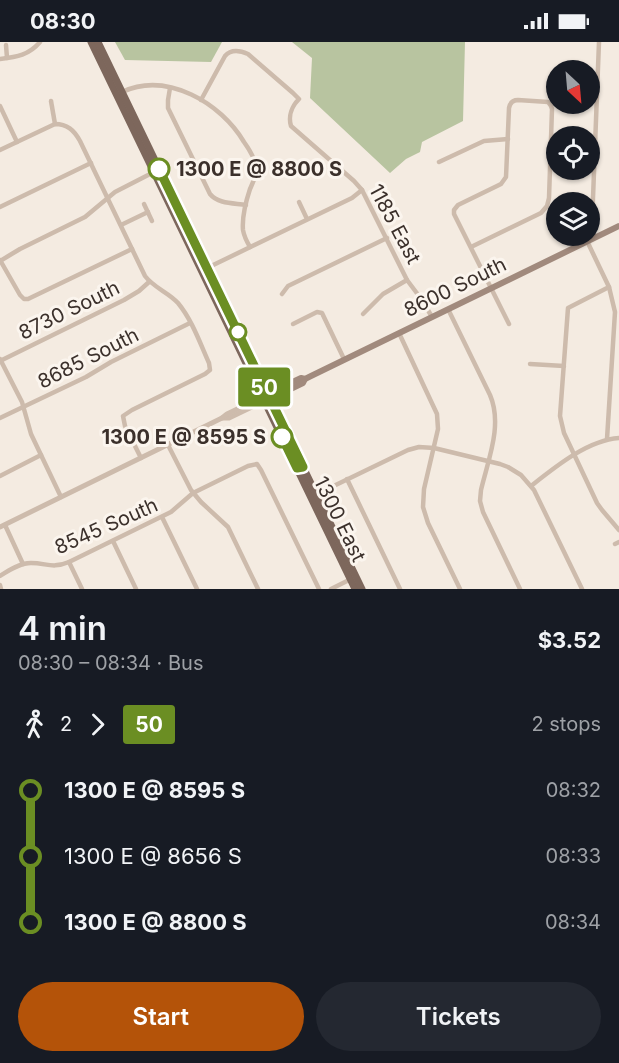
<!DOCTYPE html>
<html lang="en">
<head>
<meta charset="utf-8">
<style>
	body { margin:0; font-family:Inter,sans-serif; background:#242831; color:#f1f3f6; height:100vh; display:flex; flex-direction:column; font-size:22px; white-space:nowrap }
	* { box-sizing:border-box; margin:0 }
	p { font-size:20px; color:#9ea1a6 }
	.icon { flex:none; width:33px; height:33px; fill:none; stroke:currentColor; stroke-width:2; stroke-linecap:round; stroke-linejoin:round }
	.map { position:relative; height:547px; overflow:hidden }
	.details { display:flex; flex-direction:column; background:#171b24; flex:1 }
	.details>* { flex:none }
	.badge { padding:0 12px; border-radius:4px; font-size:21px; line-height:39px }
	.needle { width:39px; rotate:154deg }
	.tools { position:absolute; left:546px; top:18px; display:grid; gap:12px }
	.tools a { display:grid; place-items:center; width:54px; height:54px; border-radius:50%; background:#171b24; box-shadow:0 2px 4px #0004; font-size:30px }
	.map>.badge { position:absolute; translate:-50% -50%; box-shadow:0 0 0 3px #fff }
	.legs { display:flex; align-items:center; gap:9px; height:66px; padding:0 18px; font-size:20px }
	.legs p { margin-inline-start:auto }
	.summary { display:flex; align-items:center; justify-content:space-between; height:102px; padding:0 18px }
	h1 { font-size:33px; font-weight:600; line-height:45px }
	.primary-button { display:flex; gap:12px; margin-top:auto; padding:12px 18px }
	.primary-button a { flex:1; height:69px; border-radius:36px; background:#b45309; color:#fff; font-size:24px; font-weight:600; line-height:69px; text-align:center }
	.primary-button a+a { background:#242831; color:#f1f3f6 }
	ul { padding:0 18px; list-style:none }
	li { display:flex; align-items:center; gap:21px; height:66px; font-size:22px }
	li i { display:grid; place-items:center; width:9px; height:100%; margin:0 8px; background:currentColor }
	li i::after { content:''; width:15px; height:15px; margin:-8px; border:4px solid; border-radius:50%; background:#171b24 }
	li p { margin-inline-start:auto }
	li:first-child i { background:linear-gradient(#0000 50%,currentColor 0) }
	li:last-child i { background:linear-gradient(currentColor 50%,#0000 0) }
	.status { display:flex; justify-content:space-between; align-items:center; height:42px; padding:0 30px; background:#171b24; direction:ltr }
	.status svg { height:16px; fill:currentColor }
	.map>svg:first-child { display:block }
	.grass { fill:#b8c4a0 }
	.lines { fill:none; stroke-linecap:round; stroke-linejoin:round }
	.minor { stroke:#cdbbac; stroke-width:4.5 }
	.tertiary { stroke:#cdbbac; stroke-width:5 }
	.secondary { stroke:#a18a7d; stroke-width:6 }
	.primary { stroke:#7d675c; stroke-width:7 }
	.line-1-casing { stroke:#fff; stroke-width:14 }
	.line-1 { stroke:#6b8e23; stroke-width:9 }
	.stop-1-dot { fill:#fff; stroke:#6b8e23; stroke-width:3 }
	.labels { text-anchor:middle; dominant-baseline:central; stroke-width:6; stroke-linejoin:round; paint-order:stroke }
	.stop-label { font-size:20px; font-weight:bold; fill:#3b302b; stroke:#fbf5ee; text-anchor:start }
	.street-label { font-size:20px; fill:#3b302b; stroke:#fbf5ee }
</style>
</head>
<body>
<div class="status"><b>08:30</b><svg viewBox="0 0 49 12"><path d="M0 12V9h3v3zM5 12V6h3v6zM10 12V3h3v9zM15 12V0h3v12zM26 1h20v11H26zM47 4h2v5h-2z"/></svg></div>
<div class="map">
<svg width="619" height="547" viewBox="0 0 619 547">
	<rect width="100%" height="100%" fill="#f4ebe1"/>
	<g class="grass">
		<path d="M115,0H222L211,20L125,18Z"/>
		<path d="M292,0H465L463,79L422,100L420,110L406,117L390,131L310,56L312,16Z"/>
	</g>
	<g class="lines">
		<g class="minor">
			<path d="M6,3L7,16"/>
			<path d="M0,17C17,15 29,13 40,0"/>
			<path d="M170,46L168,58V66L210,152C218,162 234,161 246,163"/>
			<path d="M122,50C167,29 221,61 244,100C249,107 255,117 256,125C257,133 253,140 250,147C246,159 242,176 243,188C244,194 247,200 250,205"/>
			<path d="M201,58L225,14C231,7 239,8 248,12L293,51L299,57C292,64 288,74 291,84L354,139L362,148L407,238L422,258L432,275"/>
			<path d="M51,59L55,82"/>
			<path d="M0,64L17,100"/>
			<path d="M0,108L55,82C67,82 74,88 80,99L145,234C154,246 168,250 178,261C192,278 200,301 209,321L210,328L205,332L132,368L123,374L125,384L141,416"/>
			<path d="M439,120L484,99L508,97"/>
			<path d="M299,160L307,177"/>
			<path d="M144,162L152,179"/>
			<path d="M0,165L91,121"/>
			<path d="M121,183L148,170"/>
			<path d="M594,196L592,182L599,0"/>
			<path d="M587,199L609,245L615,270L607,397"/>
			<path d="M471,205L541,171L547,164L549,156L552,67L551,64L548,60L518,58C513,58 510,61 509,66L506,135L501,142L497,144L458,163L454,168V172L509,282"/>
			<path d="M0,218L20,253L24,257H28L132,207"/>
			<path d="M0,219L20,207L85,175L115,150L154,130"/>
			<path d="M207,226L352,156L362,148"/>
			<path d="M609,245L568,266L560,374L564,391L597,461L602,468L619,488"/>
			<path d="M282,252L288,244L387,196"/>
			<path d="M448,267L490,353C503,383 488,418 481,448L480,459L483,470L520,547"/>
			<path d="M363,272L383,252L407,238"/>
			<path d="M293,282L317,270L322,271L344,317"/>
			<path d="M399,291L437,372L438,387L424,447L423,465L428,481L460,547"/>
			<path d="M0,317L22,360L31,392L61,455"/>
			<path d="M0,319L124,258L139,249L149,240"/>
			<path d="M530,322L564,324"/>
			<path d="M0,376L86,335L111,320L190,281"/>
			<path d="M168,403L191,448L201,460L228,485L258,547"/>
			<path d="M0,434L41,413"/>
			<path d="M347,437L400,547"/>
			<path d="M531,444C555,425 588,398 619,396"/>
			<path d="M315,453L408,408L419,405L434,406L500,422L508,425L521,433L534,448L582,547"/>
			<path d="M162,475L197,547"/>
			<path d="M5,483L23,522"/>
			<path d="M113,499L136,547"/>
			<path d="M615,502L619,500"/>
			<path d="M69,520L82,547"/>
			<path d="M0,534C9,528 20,521 31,521C47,521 52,527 69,520L171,470L193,451L248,424L257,422L261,428L319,547"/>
			<path d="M0,543L1,547"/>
			<path d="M331,547L351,537"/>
		</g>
		<g class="tertiary">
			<path d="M222,376H229L264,359"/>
			<path d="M0,485L222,376L227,372L262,355"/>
		</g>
		<g class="secondary">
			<path d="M265,353L301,336L305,337L311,334L619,184"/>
			<path d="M268,358L303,341L305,337"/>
		</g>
		<g class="primary">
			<path d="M91,0L355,547"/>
			<path d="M98,0L362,547"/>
		</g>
	</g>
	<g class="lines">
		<defs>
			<path id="line-1" d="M159,127L303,425L297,426L282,395"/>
		</defs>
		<use href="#line-1" class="line-1-casing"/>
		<use href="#line-1" class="line-1"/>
	</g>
	<g class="stop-1-dot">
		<circle cx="159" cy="127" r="10"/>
		<circle cx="238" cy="290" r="8"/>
		<circle cx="282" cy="395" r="10"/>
	</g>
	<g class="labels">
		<g class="stop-label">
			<text x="176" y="127">1300 E @ 8800 S</text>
			<text x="266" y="395" text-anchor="end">1300 E @ 8595 S</text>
		</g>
		<g class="street-label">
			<text transform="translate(395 182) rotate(62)">1185 East</text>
			<text transform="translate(455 245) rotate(-26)">8600 South</text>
			<text transform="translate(69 268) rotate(-26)">8730 South</text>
			<text transform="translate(88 316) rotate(-27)">8685 South</text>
			<text transform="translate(340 477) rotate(64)">1300 East</text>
			<text transform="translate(106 484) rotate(-24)">8545 South</text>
		</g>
	</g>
</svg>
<div class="tools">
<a><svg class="needle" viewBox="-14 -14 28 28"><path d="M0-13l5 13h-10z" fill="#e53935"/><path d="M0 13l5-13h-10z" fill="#9ea1a6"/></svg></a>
<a><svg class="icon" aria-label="locate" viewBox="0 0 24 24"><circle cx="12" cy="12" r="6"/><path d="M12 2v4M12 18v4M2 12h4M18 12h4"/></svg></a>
<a><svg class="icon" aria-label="layers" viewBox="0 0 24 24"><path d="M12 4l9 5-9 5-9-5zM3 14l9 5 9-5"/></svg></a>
</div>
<b class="badge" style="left:264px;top:345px;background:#6b8e23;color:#fff">50</b>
</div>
<section class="details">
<div class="summary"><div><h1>4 min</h1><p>08:30 – 08:34 · Bus</p></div><b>$3.52</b></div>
<div class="legs"><svg class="icon" aria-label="walk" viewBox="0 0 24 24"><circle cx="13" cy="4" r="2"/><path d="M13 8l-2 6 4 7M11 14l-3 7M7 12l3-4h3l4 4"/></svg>2<svg class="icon" aria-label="forward" viewBox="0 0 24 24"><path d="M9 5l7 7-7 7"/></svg><b class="badge" style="background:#6b8e23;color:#fff">50</b><p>2 stops</p></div>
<ul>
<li><i style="color:#6b8e23"></i><b>1300 E @ 8595 S</b><p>08:32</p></li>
<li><i style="color:#6b8e23"></i><span>1300 E @ 8656 S</span><p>08:33</p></li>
<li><i style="color:#6b8e23"></i><b>1300 E @ 8800 S</b><p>08:34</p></li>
</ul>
<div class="primary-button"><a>Start</a><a>Tickets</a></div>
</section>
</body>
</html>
